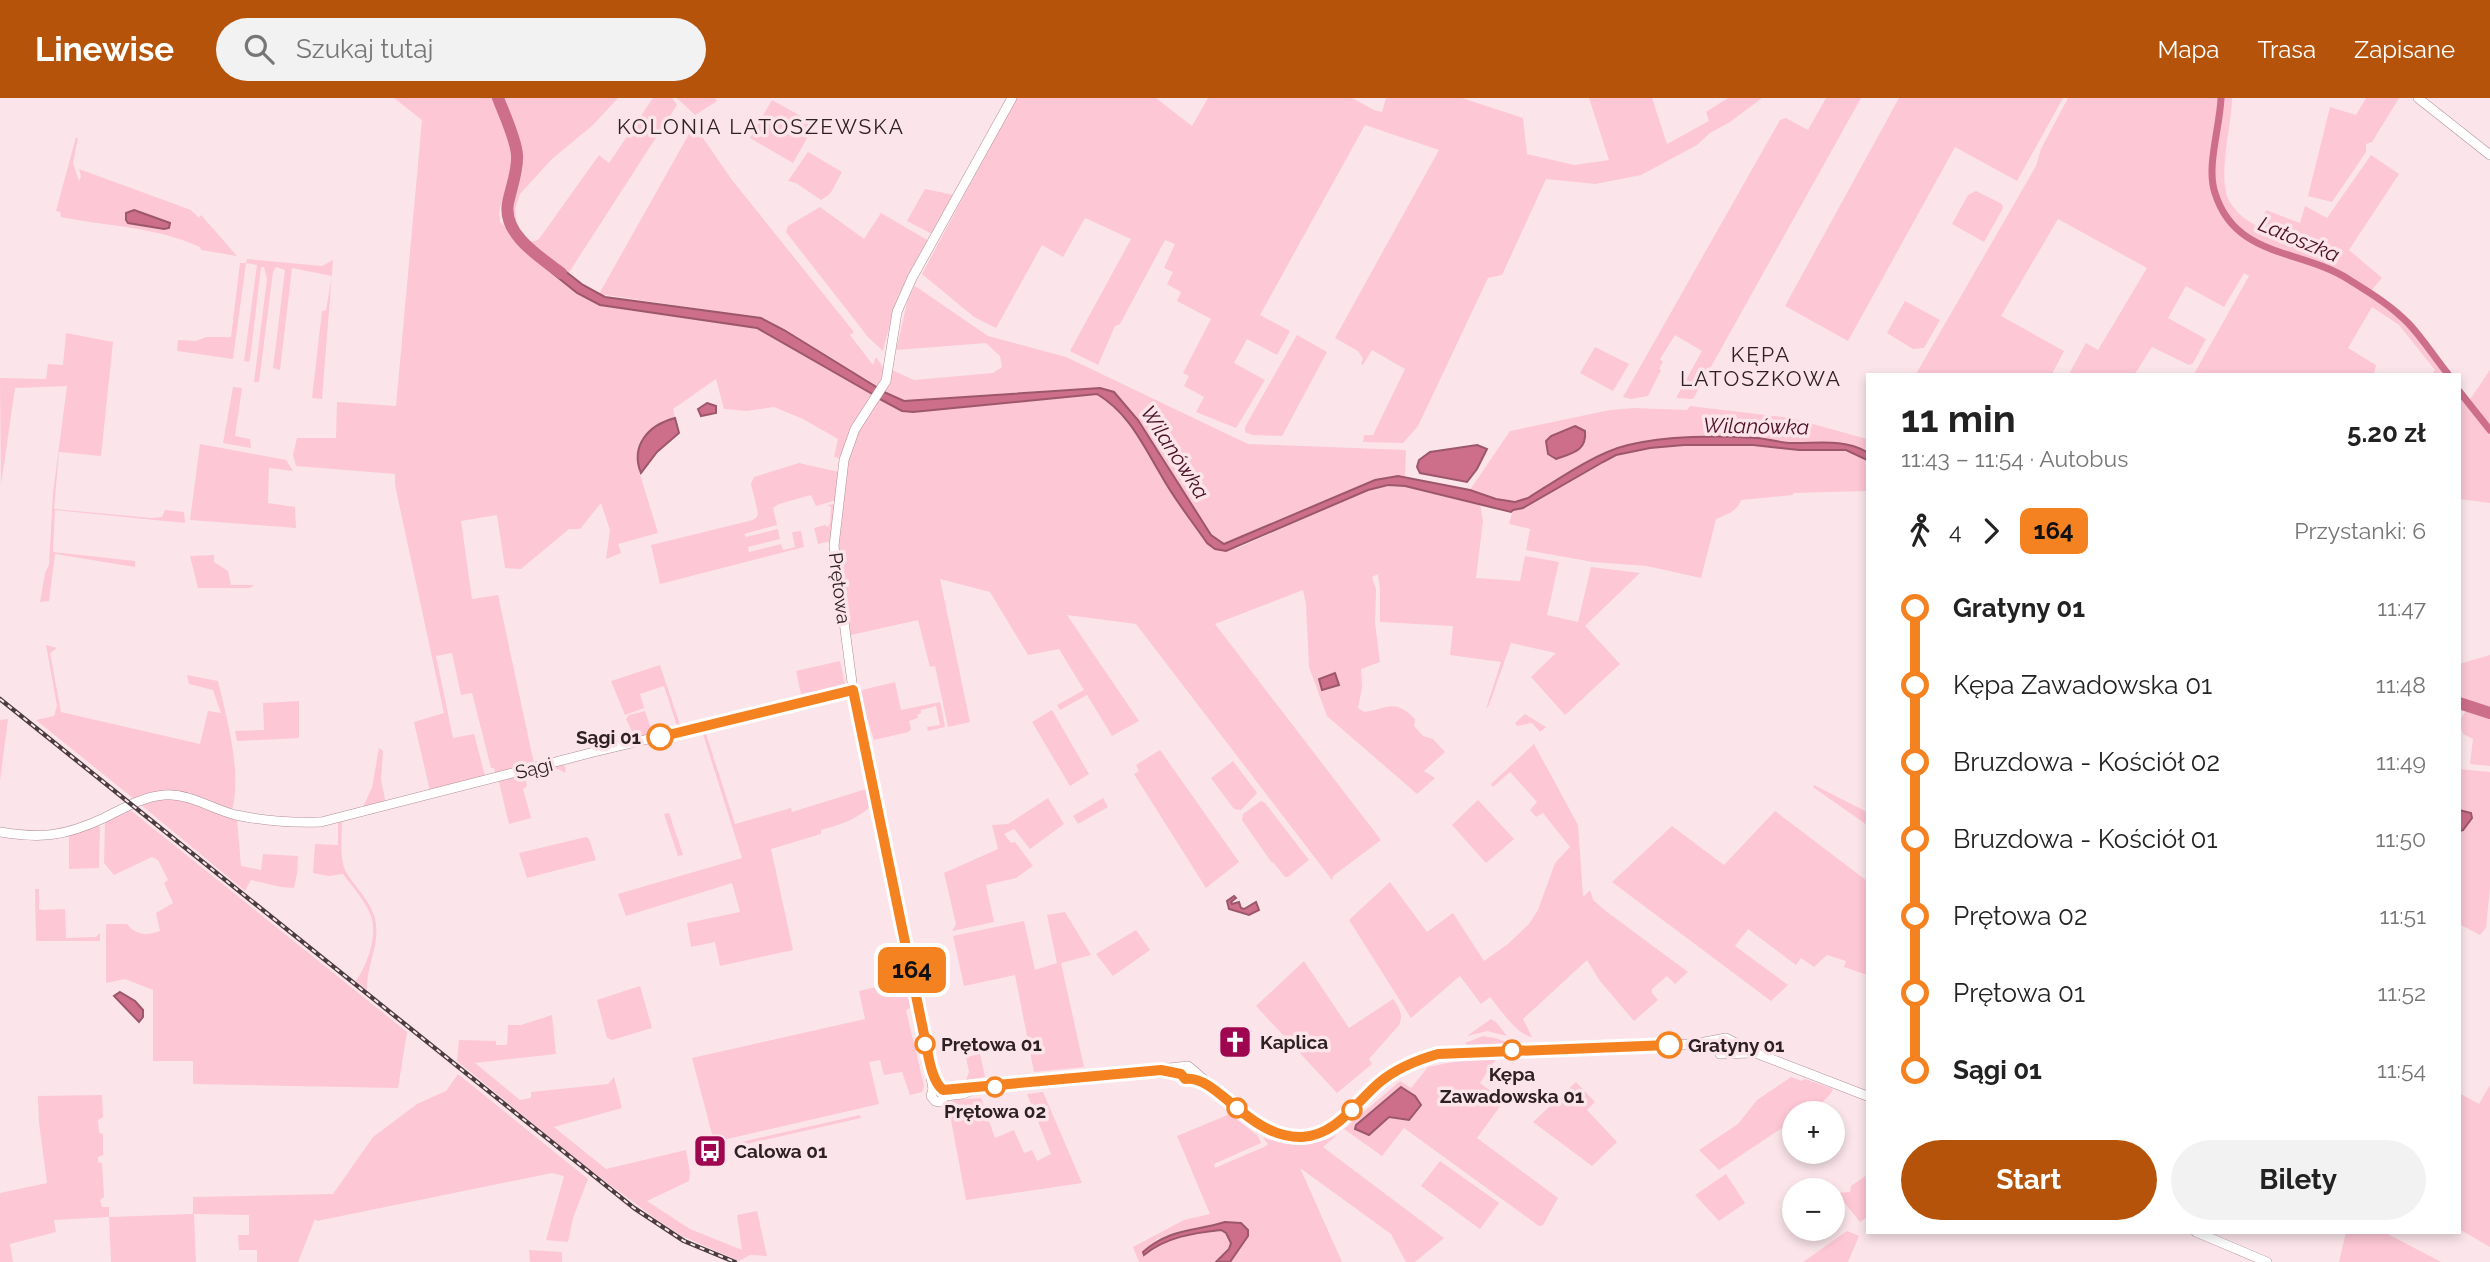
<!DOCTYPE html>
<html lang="pl">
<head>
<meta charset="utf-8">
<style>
	body { margin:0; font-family:Raleway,sans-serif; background:#f2f2f2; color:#222; height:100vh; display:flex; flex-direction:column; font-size:26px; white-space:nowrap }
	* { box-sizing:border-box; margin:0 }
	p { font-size:23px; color:#767676 }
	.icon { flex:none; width:38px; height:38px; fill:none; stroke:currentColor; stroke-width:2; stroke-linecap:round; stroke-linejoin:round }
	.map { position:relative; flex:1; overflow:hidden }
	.side { position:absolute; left:1866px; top:275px; width:595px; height:861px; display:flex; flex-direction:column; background:#fff; border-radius:0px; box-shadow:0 4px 10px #0003 }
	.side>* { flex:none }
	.badge { padding:0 14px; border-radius:10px; font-size:24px; line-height:46px }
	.fabs { position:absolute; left:1782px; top:1003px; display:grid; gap:14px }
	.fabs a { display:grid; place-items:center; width:63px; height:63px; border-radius:50%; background:#fff; box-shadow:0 4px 10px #0003; font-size:35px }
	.map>.badge { position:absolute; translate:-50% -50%; box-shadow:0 0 0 4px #fff }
	.legs { display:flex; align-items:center; gap:10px; height:77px; padding:0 35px; font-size:23px }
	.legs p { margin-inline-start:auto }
	.headline { display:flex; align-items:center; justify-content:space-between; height:119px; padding:0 35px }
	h1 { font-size:38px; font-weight:700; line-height:52px }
	.primary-button { display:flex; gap:14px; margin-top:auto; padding:14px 35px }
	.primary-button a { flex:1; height:80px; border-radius:42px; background:#b45309; color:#fff; font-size:28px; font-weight:700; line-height:80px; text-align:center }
	.primary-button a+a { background:#f2f2f2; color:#222 }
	ul { padding:0 35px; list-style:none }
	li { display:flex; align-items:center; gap:24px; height:77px; font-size:26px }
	li i { display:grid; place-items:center; width:10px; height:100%; margin:0 9px; background:currentColor }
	li i::after { content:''; width:18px; height:18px; margin:-9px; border:5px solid; border-radius:50%; background:#fff }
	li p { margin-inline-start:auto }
	li:first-child i { background:linear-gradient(#0000 50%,currentColor 0) }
	li:last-child i { background:linear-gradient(currentColor 50%,#0000 0) }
	header { display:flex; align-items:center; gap:42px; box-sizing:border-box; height:98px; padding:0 35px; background:#b45309; color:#fff }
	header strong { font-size:33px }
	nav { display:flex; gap:38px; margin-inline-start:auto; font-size:24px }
	.search { width:490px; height:63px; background:#f2f2f2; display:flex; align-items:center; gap:18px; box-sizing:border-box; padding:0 24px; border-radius:38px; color:#767676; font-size:26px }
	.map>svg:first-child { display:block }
	.green { fill:#fdc7d5 }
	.water { fill:#cd6e8b; stroke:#9d576c; stroke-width:2 }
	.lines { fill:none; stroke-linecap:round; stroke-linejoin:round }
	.canal { stroke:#cd6e8b; stroke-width:7 }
	.river { stroke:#cd6e8b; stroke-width:12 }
	.minor-casing { stroke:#b08f97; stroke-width:10 }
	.minor { stroke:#fff; stroke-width:9 }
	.rail-casing { stroke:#4a3c40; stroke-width:4.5 }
	.rail { stroke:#fbe5ea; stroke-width:2; stroke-dasharray:5; stroke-linecap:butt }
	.line-1-casing { stroke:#fff; stroke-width:16 }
	.line-1 { stroke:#f58220; stroke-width:10 }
	.stop-1-dot { fill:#fff; stroke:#f58220; stroke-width:3.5 }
	.labels { text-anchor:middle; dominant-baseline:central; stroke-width:7; stroke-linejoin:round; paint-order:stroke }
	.street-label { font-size:19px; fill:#2e2125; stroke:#fbe5ea }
	.stop-label { font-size:19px; font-weight:bold; fill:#2e2125; stroke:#fbe5ea; text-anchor:start }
	.poi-label { font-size:19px; font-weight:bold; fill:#2e2125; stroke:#fbe5ea; text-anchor:start }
	.neighbourhood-label { font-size:21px; letter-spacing:2px; fill:#2e2125; stroke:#fbe5ea }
	.water-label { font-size:21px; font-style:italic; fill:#4b0f26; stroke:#fbe5ea }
</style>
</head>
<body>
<header>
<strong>Linewise</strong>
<div class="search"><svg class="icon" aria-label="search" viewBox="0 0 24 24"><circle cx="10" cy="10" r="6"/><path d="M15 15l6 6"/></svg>Szukaj tutaj</div>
<nav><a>Mapa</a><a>Trasa</a><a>Zapisane</a></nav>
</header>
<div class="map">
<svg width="2490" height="1164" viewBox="0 0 2490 1164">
	<rect width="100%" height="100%" fill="#fbe5ea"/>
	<g class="green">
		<path d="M394,0H618L593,27L552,61L520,96L515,111L517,128L512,125L509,113L517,83C505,93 497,108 500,124C511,133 525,149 539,141L599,57L609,65L653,0H672L677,7L568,176L551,163L545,169L577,195L600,207L757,230L874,297L854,328L839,360L834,359L838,341L803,321L774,309L747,313L724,311L716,281L673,311L675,320L655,329L637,359L639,373L658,435L618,446L621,455L606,461L610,432L601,405L580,431H569L521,471L505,470L497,417L461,423L472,501L498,497L534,666L496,676L494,670H491L472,595L461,597L452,555L436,558L453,640L474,636L485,678L430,693L414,624L444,615L395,387V376L296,368L293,357L297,340H336L337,304L396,308L422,22Z"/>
		<path d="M677,0H715L717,3L695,17Z"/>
		<path d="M1016,0H1156L1192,28L1208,0H1352L1374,12L1382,14L1386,0H1462L1523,20L1527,56L1574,67L1609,62L1589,0H1652L1667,46L1709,23L1706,14L1728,0H1762L1730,24L1710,35L1697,47L1641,77L1595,86L1546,81L1502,177L1488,180L1418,328L1403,345L1363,344L1364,337H1373L1405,271L1372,252L1363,267L1361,266L1363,261L1358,253L1335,240L1439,52L1365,27L1260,217L1290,233L1277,257L1247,241L1234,265L1265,282L1236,330L1196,314L1204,299L1184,288L1189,278L1183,275L1211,221L1177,203L1181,194L1167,186L1173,174L1164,170L1175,146L1165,142L1120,226L1115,228L1098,267L1070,253L1131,141L1085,120L1063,159L1042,147L996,230L974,219L922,176Z"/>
		<path d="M1826,0H1861L1693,301L1676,300L1702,253L1675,237L1660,261L1663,264L1659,271L1661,272L1648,298L1631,301L1623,299L1780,22L1786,20L1808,32Z"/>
		<path d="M1899,0H2063L2017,83L1955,49L1848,243L1785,208Z"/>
		<path d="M2068,0H2232C2232,27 2216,82 2230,104C2236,115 2248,124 2259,129L2266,112L2300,125L2305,108L2327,120L2371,57L2399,76L2349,152L2382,180L2371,193L2408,222L2449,276H2432L2435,272L2399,227L2372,209L2348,250L2376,267L2374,276H2194L2249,178L2244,175L2224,209L2186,188L2168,220L2206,241L2193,265L2189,267L2152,249L2135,276H2069L2086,245L2098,252L2147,170L2058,121L2001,218L2064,253L2052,276H1916L2036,68L2041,51Z"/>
		<path d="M2366,0H2399L2372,44L2366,46V54L2332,104L2308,98L2330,9L2356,17Z"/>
		<path d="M772,2L815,26L793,65L750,40Z"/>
		<path d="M694,27L732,82L854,234L850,237L873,267L876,259L884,271L878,290L784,232L761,220L599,196Z"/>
		<path d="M76,39L78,40L73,65L79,83L81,78L79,71L191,112L199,120L201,117L237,158L201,152L200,149C152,128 111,129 61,119L60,114L56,113Z"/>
		<path d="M808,54L842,74L830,96L821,102L796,85L788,83Z"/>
		<path d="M925,91L954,97L932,136L907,123Z"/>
		<path d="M1976,93L2002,106L2003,110L1984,144L1952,126L1968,97Z"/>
		<path d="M820,109L864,141L881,115L929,143C906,180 893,211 883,253L868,239L786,134L788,128Z"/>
		<path d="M247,161L322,168L333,162L322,301L312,300L322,213L326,212L332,178L292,170L280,272L273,270L285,172L276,169L273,174L259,284H254L267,181L264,169H261L250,261L249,264L244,263L257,167L246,165L233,261L177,253L178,242L196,243L206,239H231L240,165H246Z"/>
		<path d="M915,188L988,238L1066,259L1248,346L1406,352L1405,379L1375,382L1359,388L1224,446L1211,437L1161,356L1138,322L1113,294L1100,290L1053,292L904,303L882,293L892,272L914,282L993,275L1002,269L1000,258L986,245L896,252L908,201Z"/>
		<path d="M1905,203L1940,222L1924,250L1913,251L1887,235Z"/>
		<path d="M66,235L113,244L101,358L59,354L54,411L152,420L162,419L165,412L184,414L185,425L55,412L53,454L135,463V469L55,456L49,503L40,504L45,475L49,467L53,395L67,288L15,290L1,387L0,280L46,281L48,266L63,267Z"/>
		<path d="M1297,237L1327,254L1282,338L1252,337L1245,334V329Z"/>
		<path d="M1595,249L1629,266L1613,293L1580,275Z"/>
		<path d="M2490,272V405L2459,401V290L2469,303Z"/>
		<path d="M233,289L242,290L235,338L250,341L251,350L223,345Z"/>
		<path d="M1097,296C1129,315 1143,347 1161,377C1174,401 1192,423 1207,445L1215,451L1238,450L1368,392C1405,381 1444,397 1480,406L1483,423L1476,480L1520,483L1525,458L1559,464L1547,517L1578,524L1591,469L1640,475L1585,528L1620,566L1565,617L1531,579L1556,555L1511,545L1489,607L1486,611L1501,564L1450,557L1453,528L1380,524V492L1378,476L1372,479L1376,491L1375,525L1380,564L1361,571L1362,589L1358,610L1364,614C1387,612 1393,599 1415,621L1414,628L1423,638L1433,641L1445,654L1424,673L1435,680L1417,696L1327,618L1309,569L1306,506L1303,492L1215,526L1381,742L1333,778L1332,782L1136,526L1067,517L1139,623L1112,638L1087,597L1060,612L1057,607L1084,592L1059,551L1028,557L990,494L940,481L970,624L948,629L935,568L930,569L918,522L851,537L836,450L847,367L859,328L878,300L902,313L913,314Z"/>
		<path d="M1690,308L1791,320L1867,341V354C1842,340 1816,346 1789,345C1778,344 1767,341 1757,340C1718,337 1665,338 1628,347C1595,355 1557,382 1528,400C1507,407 1490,399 1470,392L1510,333L1610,312L1634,310L1687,312Z"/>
		<path d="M200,346L286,362L293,373L269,370L268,405L295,409L296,430L190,422Z"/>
		<path d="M1684,347H1753L1799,352H1846L1867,362V393L1793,395V397L1741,402C1737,414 1727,416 1716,421L1701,480L1647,468L1593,464L1526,452L1530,431L1509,426L1513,412L1523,410L1616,357L1650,350Z"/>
		<path d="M799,365L839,374L837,402L816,408L811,397L779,406L773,410L777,427L744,436L746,439L778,431L780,441L748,449L749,454L781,446L783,452L795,449L792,434L801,433L804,449L660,486L651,447L753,422L757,419L758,415L751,386L754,379Z"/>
		<path d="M835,406L831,443L818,446L814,430L825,427L828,429L830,425L831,409L827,407Z"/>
		<path d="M214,457V464L228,473L231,487H254L250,490H198L190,458Z"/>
		<path d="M46,547L57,550L50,555L61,614L200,646L208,613L221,615L213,592L189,586L187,577L218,583C227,621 241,670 233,709L230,712L183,695L134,701L36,622L54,618L57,608Z"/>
		<path d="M2490,557V668L2470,666L2473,641L2463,636L2459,623L2466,613L2459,612V566Z"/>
		<path d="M840,563L846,591L802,601L796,573Z"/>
		<path d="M660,567L681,630L678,631L664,588L640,596L644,610L625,617L611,583Z"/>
		<path d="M895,584L901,612L940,604L945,629L928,633L927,629L940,627L936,608L921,612V615L917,617L918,620L909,623L911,631L908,634L874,642L867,620H863L858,593Z"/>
		<path d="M299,603V640L237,643L235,633L264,632L263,605Z"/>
		<path d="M1052,612L1089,676L1070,688L1032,624Z"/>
		<path d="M645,613L653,637L636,641L626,621L629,617Z"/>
		<path d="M1525,616L1546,629L1540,634L1532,625L1517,628L1515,625Z"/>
		<path d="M8,621L0,683V622Z"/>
		<path d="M703,636H706L735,726L791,710L792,714L866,691L869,710C855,722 839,727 821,732V736L771,751L793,852L720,868L715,844L691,849L687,825L740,814L732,785L626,818L618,796L742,760Z"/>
		<path d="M1534,646L1578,727L1583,799L1590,792L1593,802L1607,814L1688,874L1675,886L1667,878L1652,891V895L1658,902L1634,923L1600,883L1587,862L1523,921L1532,939C1516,936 1501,912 1490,899L1481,906L1460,878L1411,920L1349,822L1390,784L1427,834L1453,815L1484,863L1508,846L1529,826L1538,812L1555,765L1570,749L1543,715L1536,719L1530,712L1537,704L1510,674L1493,689L1491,686Z"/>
		<path d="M379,650L383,653L381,682L386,706L361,713L372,690Z"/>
		<path d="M1160,652L1239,764L1206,790L1134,676L1139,673L1136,667Z"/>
		<path d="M1233,663L1257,695L1241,712L1234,711L1211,680Z"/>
		<path d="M563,666L566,670L565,675L558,671L525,679L527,688L523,691L531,720L509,726L498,680Z"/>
		<path d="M2459,671L2490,674V789L2486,830L2480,837L2459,826V733L2463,732L2472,720L2471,715L2459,712Z"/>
		<path d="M1814,687L1867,714V727L1813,689Z"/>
		<path d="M161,700L183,703L237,721L241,768L261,772L263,756L298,758L297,776L294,790L281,789L251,782L245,793L140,706Z"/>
		<path d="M1048,700L1064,726L1030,751L1014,731L1004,736L1011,745L1015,744L1033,768L1016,780L986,787L994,824L952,833L956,826L944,775L998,751L992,727L1008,726Z"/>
		<path d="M1103,700L1108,709L1078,726L1073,718Z"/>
		<path d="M1478,702L1514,741L1486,765L1452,727Z"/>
		<path d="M1261,703L1265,705L1309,762L1288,779H1285L1273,764L1272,765L1242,722L1243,716Z"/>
		<path d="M129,711L407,934L398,990L193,986V963H153V892L125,881L106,885V826H127C136,837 146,838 160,833L156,815L173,805L164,785L168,782L158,762L152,759L114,777L104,765L105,723Z"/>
		<path d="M1775,713L1867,783V877L1844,869L1846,863L1827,857L1814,869L1801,860L1796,867L1748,831L1735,848L1788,887L1771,903L1612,784L1672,728L1724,767Z"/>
		<path d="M669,715L683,757L678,758L664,716Z"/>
		<path d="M342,724C342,740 339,760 346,774C355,789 371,803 375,821C381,845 366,868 367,892L356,883C367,867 378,838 371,818C366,804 352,788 343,776L329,778L313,775L315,746L338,747V725Z"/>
		<path d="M96,727L100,729L99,770L69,771V738Z"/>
		<path d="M586,739L589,741L596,762L527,780L519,755Z"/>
		<path d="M35,791H39V812L65,811L66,840L96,839L100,835V843H36Z"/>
		<path d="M1065,814L1091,857L1061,865L1084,969L1034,974L1015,877L964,888L953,838L1024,823L1035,872L1057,865L1047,817Z"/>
		<path d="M1136,832L1150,852L1113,878L1096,856Z"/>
		<path d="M1304,863L1349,930L1393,901C1399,910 1404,916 1399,927L1369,961L1372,966L1337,995L1256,908Z"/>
		<path d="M907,882L912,909L906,912L924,988L922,994L910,997L902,974L884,977L880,962L869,964L879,1006L714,1044L692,960L865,921L859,893Z"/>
		<path d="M640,888L652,930L612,942L607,940L597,902Z"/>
		<path d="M552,917L556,956L475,965L520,1002L531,1000V994L608,986L614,979L622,1010L554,1029L606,1071L686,1052L690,1075L689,1083L647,1103L690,1131L742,1152L737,1117L757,1113L767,1158L750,1157L739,1163L682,1138L656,1121L586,1069L457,963L459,942L496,943V947H507L508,927H521Z"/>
		<path d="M1491,921L1496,924L1507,938L1487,933L1467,938Z"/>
		<path d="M1483,938L1495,940L1509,945L1505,949L1470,950L1465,945Z"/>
		<path d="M980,956L985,979L966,982L969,974L966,959Z"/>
		<path d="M1496,961L1480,985L1504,1003L1477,1040L1558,1100L1543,1127L1539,1128L1404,1030L1382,1058L1344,1031L1400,983L1411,990L1428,969L1453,964Z"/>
		<path d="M458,976L588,1081L573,1120L568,1144L546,1142L564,1078L552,1075L317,1123L315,1121L298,1164H257V1152H239L238,1137H249V1117L194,1116L196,1164H111L109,1119L54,1122L56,1134L10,1146L13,1164H0V1095L47,1085L39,1025L38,998L102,997L103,1019L98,1022L99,1035L103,1036V1057L98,1059V1064L102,1065L104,1099L100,1102L102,1109H109V1119L193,1116V1099L333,1096L373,1039L417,1006L446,993Z"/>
		<path d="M1791,979L1801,983L1805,981L1833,991C1828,1004 1807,1015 1794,1015V1022L1719,1072L1699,1052L1738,1026L1757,1002Z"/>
		<path d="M1576,984L1595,1004L1587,1012L1617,1044L1592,1068L1533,1024Z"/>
		<path d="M2490,987V1149L2459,1131V995L2479,1006Z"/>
		<path d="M1043,994L1082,1085L966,1102L948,1006L954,1002L981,1000L995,1040L1014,1032L1024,1055L1032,1052L1037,1063L1051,1056L1027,996Z"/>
		<path d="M1230,1016L1258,1038L1261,1045L1214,1066L1215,1070L1266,1048L1268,1046L1263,1040C1294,1049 1307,1050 1337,1037L1323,1049L1444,1140L1415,1164H1406L1391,1136L1300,1070L1342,1164H1230L1242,1146L1236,1124H1225L1181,1133L1157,1141L1144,1156C1167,1139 1194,1135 1221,1132L1226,1135L1231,1145L1229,1151L1216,1164H1139L1133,1149L1184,1122L1210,1116L1177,1038Z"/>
		<path d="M860,1017L861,1020L742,1047L741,1044Z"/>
		<path d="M1440,1063L1499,1105L1480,1131L1421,1088Z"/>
		<path d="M1726,1076L1745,1105L1719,1123L1695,1097Z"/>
		<path d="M1867,1077V1119L1860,1124L1837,1095L1850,1094L1851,1088Z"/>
		<path d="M1847,1133L1859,1138L1848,1164H1803Z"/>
		<path d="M2346,1134H2384L2441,1164H2339Z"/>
		<path d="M529,1152L562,1154V1164H530Z"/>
	</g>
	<g class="water">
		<path d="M134,112L170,125L169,130L164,131L128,125L126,122V115Z"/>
		<path d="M551,162L583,187L605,199L761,220L784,232L878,290L874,297L757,230L600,207L577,195L545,169Z"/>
		<path d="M1100,290L1114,294L1138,322L1211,437L1224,446L1375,382L1398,378L1470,392L1496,401L1515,404L1528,400C1557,382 1595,355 1628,347C1665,338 1718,337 1757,340C1767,341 1778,344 1789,345C1816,346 1842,340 1867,354V362L1846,352H1799L1753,347H1684L1650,350L1616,357L1603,364L1523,410L1513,412L1511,414L1405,388L1388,387L1368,392L1226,453L1215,451L1207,445C1192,423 1174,401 1161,377C1143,347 1129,315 1097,296L913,314L902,313L878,300L882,293L904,303Z"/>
		<path d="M707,305L716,308V315L701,318L698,311Z"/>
		<path d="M675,320L679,335L657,354L641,375C630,348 648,327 675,320Z"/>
		<path d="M1575,328L1585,333C1587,353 1572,355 1556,361L1548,356L1546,343L1551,338Z"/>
		<path d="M1477,347L1487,351L1477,371L1467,384L1420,375L1417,369L1419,362L1430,354Z"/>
		<path d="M1335,575L1339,587L1322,592L1319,581Z"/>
		<path d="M2459,712L2471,715L2472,720L2463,732L2459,733Z"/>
		<path d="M1234,798L1236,800L1231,804L1232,806L1239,804L1241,810L1244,811L1256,804L1259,812L1249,817L1229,811L1227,803Z"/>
		<path d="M120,894L135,903L143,912V919L139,924L114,898Z"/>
		<path d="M1401,989L1415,998L1421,1007L1409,1022L1389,1019L1369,1037L1355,1031L1356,1027Z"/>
		<path d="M1225,1124L1241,1125L1248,1132V1138L1230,1164H1216L1229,1151L1231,1145L1226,1135L1221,1132C1193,1135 1166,1139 1144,1157L1143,1154C1170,1130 1193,1134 1225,1124Z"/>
	</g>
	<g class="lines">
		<g class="canal">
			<path d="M2221,0C2220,29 2206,69 2215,95C2235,160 2301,151 2348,181C2369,194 2392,208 2409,226C2423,241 2435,260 2448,276"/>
			<path d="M2459,293L2490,332"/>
		</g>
		<g class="river">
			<path d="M498,0C504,16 516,41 517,57C518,73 511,90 508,105C502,136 540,159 561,175"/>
			<path d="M2459,605L2490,615"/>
		</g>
		<defs>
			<g id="minor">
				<path d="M2418,0L2490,57"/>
				<path d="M0,734C42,741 65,738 104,720C124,710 142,699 164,697C189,695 212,711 236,717C264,723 293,725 321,724L594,654L853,592"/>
				<path d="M1718,943L1716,950L1720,956L1751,955"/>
				<path d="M1168,974L1180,976L1185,981L1191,979L1208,987"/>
				<path d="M933,991L915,886L853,592L834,448L844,362L855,331L886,283L897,214L912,180L1012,0"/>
				<path d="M933,991L931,998L935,1003L940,1004L945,998"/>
				<path d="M943,992L996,989L1188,968C1212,987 1234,1014 1262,1030C1317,1061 1344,1014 1381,984C1398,970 1418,962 1439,956L1694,946L1726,940L1753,954L1867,998"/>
				<path d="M945,998L963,996L975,991"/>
				<path d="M2196,1134L2267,1164"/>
			</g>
		</defs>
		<use href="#minor" class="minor-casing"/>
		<use href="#minor" class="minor"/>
		<defs>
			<path id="rail" d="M0,601L634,1110L684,1143L735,1164"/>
		</defs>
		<use href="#rail" class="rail-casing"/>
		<use href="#rail" class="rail"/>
	</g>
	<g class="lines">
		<defs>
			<path id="line-1" d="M660,639L853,592L926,946C929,961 932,983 943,992L1161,972L1181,976L1185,981C1217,976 1249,1041 1302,1039C1337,1037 1355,1005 1380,984C1397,970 1417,962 1438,956L1669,947"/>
		</defs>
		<use href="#line-1" class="line-1-casing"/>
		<use href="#line-1" class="line-1"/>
	</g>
	<defs>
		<symbol id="church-square" viewBox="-11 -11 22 22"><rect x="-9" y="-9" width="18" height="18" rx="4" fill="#9e064f" stroke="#fbe5ea"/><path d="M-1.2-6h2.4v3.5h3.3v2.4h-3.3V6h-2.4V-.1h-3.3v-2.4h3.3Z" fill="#fff"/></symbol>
		<symbol id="bus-square" viewBox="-11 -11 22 22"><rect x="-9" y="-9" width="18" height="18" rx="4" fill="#9e064f" stroke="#fbe5ea"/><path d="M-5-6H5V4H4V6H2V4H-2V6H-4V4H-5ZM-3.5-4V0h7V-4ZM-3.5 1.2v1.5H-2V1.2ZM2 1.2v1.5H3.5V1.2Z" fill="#fff"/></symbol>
	</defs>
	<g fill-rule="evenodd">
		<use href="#church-square" x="1216" y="925" width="38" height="38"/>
		<use href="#bus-square" x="691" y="1034" width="38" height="38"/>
	</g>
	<g class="stop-1-dot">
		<circle cx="660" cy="639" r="12"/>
		<circle cx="925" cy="946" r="9"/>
		<circle cx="1669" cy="947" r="12"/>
		<circle cx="1512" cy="952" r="9"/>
		<circle cx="995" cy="989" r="9"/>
		<circle cx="1237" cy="1010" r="9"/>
		<circle cx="1352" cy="1012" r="9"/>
	</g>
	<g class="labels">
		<g class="street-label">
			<text transform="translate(840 490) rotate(83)">Prętowa</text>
			<text transform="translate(534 670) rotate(-14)">Sągi</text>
		</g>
		<g class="stop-label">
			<text x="641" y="639" text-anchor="end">Sągi 01</text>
			<text x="941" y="946">Prętowa 01</text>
			<text x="1688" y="947">Gratyny 01</text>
			<text x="1512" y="976" text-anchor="middle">Kępa<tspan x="1512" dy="22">Zawadowska 01</tspan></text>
			<text x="995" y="1013" text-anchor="middle">Prętowa 02</text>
		</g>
		<g class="poi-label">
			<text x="1260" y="944">Kaplica</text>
			<text x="734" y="1053">Calowa 01</text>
		</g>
		<g class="neighbourhood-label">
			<text x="761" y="28">KOLONIA LATOSZEWSKA</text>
			<text x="1761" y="256">KĘPA<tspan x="1761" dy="24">LATOSZKOWA</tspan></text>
		</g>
		<g class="water-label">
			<text transform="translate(2299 141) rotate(23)">Latoszka</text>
			<text transform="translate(1756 328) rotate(1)">Wilanówka</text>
			<text transform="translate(1175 354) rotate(57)">Wilanówka</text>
		</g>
	</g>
</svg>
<div class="fabs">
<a>+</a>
<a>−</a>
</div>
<b class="badge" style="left:912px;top:872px;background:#f58220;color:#111">164</b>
<section class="side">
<div class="headline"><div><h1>11 min</h1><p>11:43 – 11:54 · Autobus</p></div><b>5.20 zł</b></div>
<div class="legs"><svg class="icon" aria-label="walk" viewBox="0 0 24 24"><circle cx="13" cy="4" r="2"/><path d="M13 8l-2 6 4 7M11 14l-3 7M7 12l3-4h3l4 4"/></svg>4<svg class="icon" aria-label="forward" viewBox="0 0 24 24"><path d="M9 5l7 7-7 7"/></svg><b class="badge" style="background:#f58220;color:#111">164</b><p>Przystanki: 6</p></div>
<ul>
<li><i style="color:#f58220"></i><b>Gratyny 01</b><p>11:47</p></li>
<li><i style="color:#f58220"></i><span>Kępa Zawadowska 01</span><p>11:48</p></li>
<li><i style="color:#f58220"></i><span>Bruzdowa - Kościół 02</span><p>11:49</p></li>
<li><i style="color:#f58220"></i><span>Bruzdowa - Kościół 01</span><p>11:50</p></li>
<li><i style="color:#f58220"></i><span>Prętowa 02</span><p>11:51</p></li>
<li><i style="color:#f58220"></i><span>Prętowa 01</span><p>11:52</p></li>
<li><i style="color:#f58220"></i><b>Sągi 01</b><p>11:54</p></li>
</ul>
<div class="primary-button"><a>Start</a><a>Bilety</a></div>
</section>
</div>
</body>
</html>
